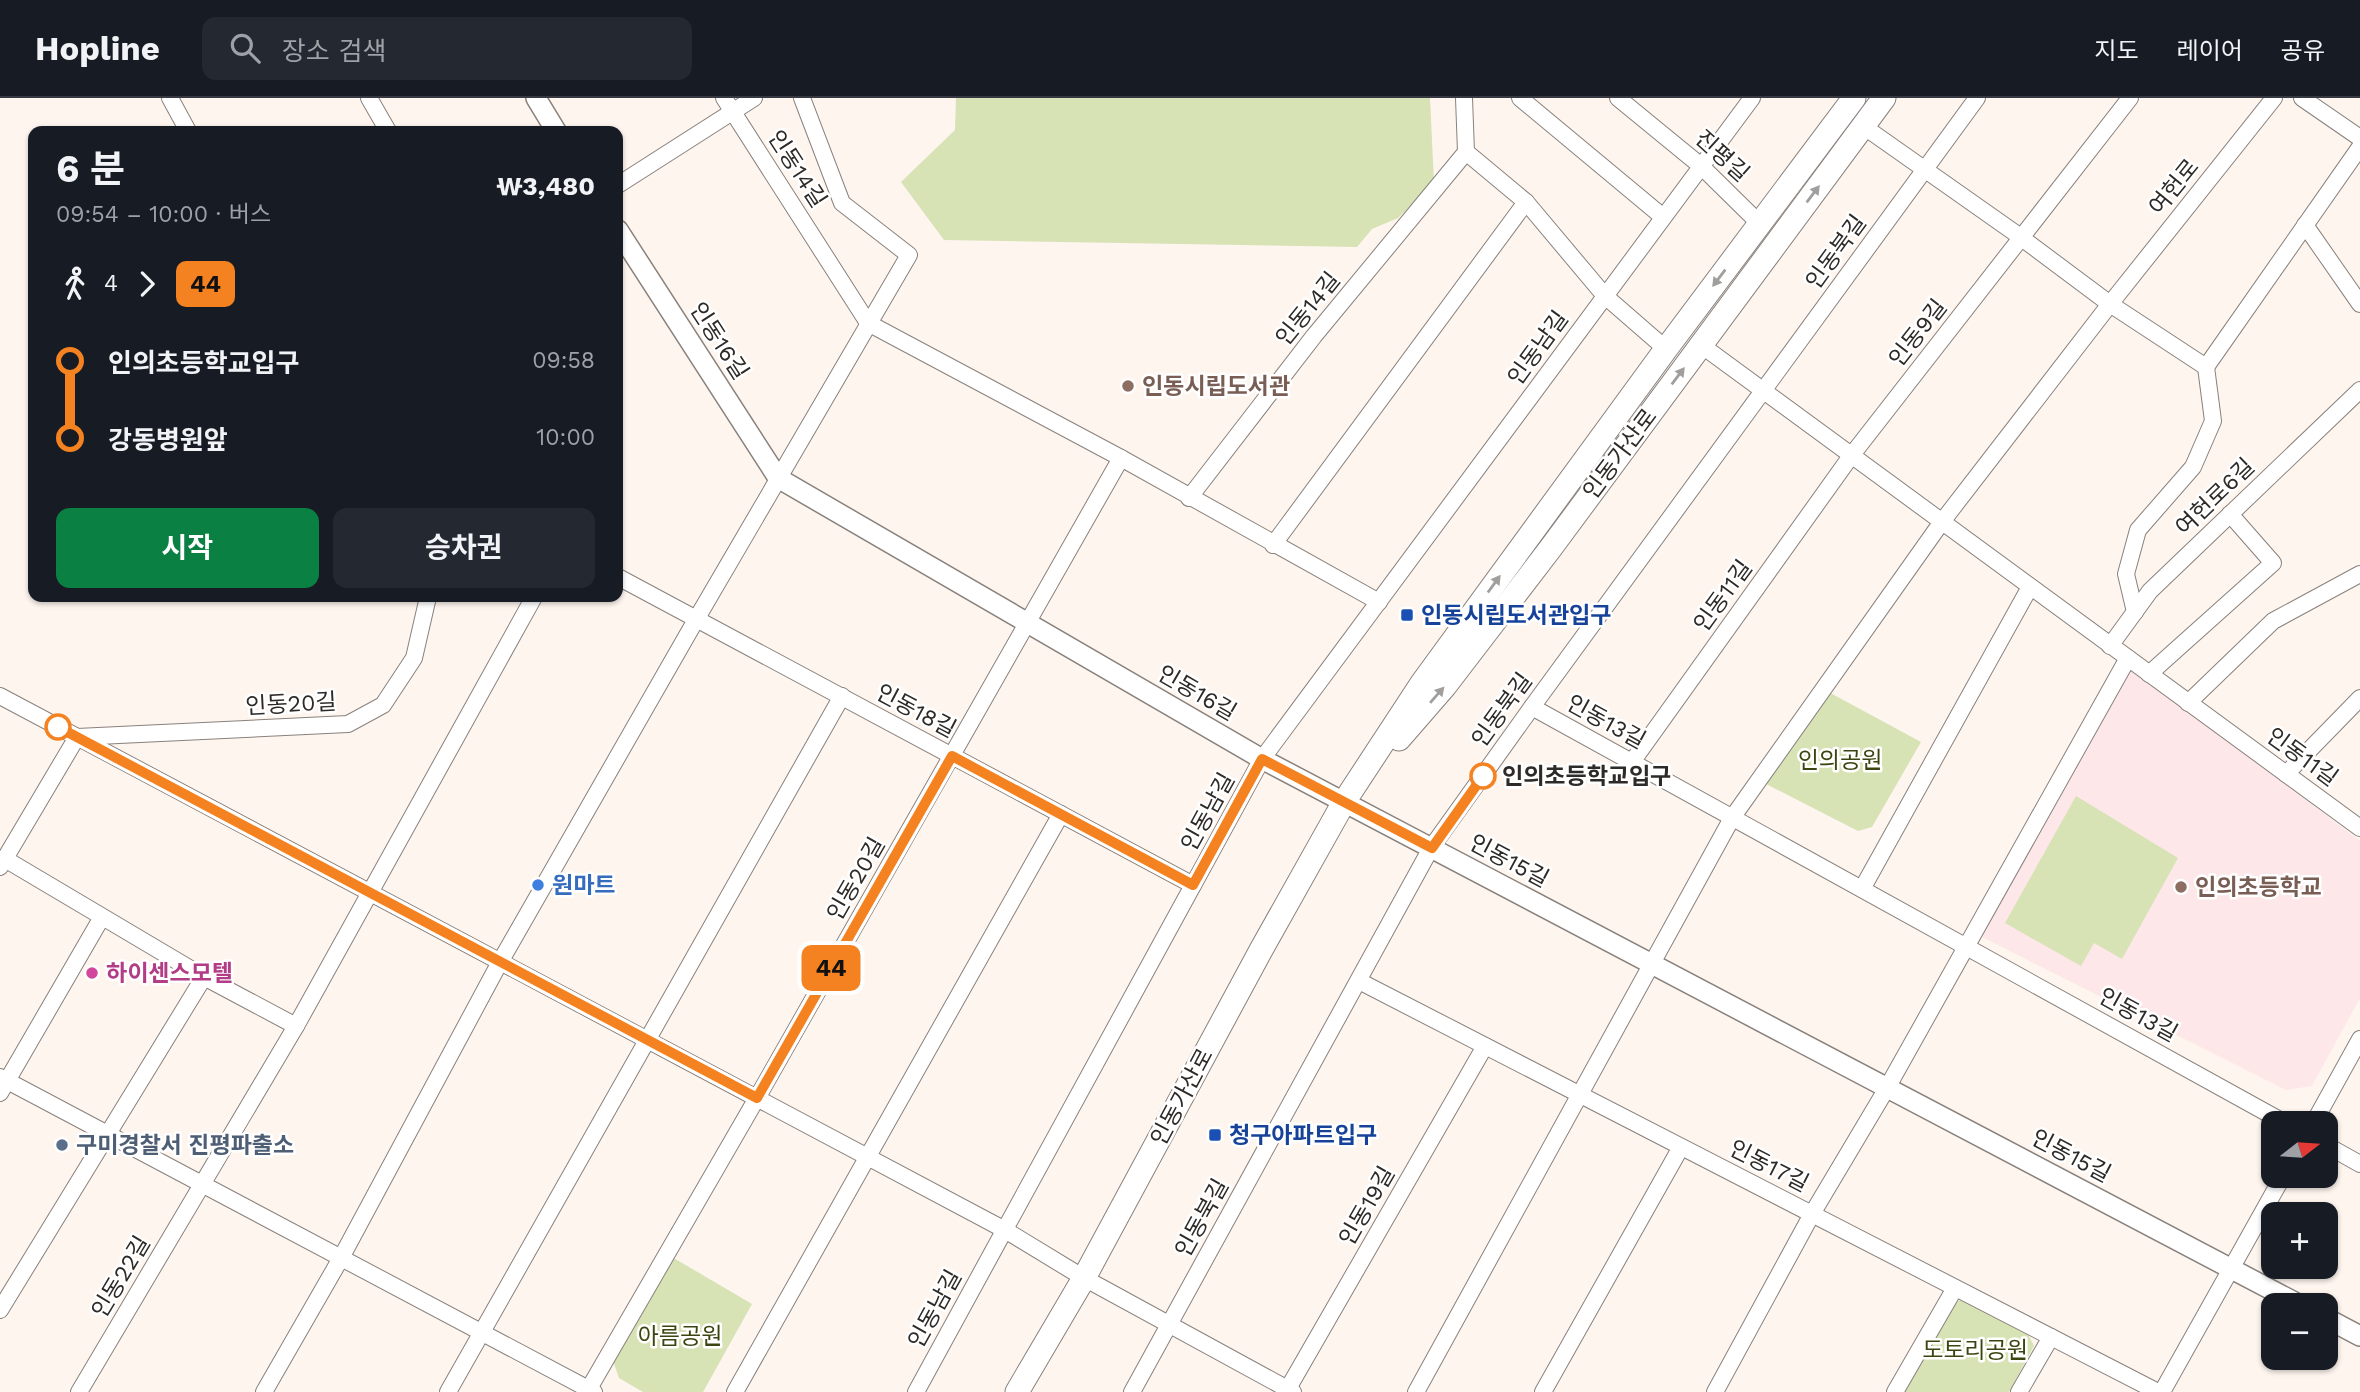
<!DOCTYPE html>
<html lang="ko">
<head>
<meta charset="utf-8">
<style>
	body { margin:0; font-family:"Work Sans","Noto Sans KR",sans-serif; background:#242831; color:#f1f3f6; height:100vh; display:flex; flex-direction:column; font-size:26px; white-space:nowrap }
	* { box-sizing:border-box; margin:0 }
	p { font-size:23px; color:#9ea1a6 }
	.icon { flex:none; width:38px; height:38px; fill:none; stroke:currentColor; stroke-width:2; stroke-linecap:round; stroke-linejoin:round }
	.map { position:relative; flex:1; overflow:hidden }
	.panel { position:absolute; left:28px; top:28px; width:595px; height:476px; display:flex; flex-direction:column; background:#171b24; border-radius:14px; box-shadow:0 2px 5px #0004 }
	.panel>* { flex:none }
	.badge { padding:0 14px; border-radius:10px; font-size:24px; line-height:46px }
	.needle { width:46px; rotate:73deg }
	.buttons { position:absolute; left:2261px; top:1013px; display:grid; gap:14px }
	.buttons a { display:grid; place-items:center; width:77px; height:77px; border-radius:14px; background:#171b24; box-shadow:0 2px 5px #0004; font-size:35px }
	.map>.badge { position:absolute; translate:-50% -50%; box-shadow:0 0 0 4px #fff }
	.legs { display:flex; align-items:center; gap:10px; height:77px; padding:0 28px; font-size:23px }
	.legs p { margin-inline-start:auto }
	.summary { display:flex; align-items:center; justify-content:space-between; height:119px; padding:0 28px }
	h1 { font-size:38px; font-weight:700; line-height:52px }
	.button { display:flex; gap:14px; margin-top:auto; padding:14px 28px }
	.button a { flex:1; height:80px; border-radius:14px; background:#0b8043; color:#fff; font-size:28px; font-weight:700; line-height:80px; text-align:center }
	.button a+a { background:#242831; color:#f1f3f6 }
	ul { padding:0 28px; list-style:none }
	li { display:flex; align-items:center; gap:24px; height:77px; font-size:26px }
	li i { display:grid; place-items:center; width:10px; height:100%; margin:0 9px; background:currentColor }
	li i::after { content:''; width:18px; height:18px; margin:-9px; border:5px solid; border-radius:50%; background:#171b24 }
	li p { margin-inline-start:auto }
	li:first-child i { background:linear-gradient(#0000 50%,currentColor 0) }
	li:last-child i { background:linear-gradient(currentColor 50%,#0000 0) }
	header { display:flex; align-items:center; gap:42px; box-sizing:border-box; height:98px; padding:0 35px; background:#171b24; border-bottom:2px solid #363941 }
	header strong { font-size:33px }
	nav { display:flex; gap:38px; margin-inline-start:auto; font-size:24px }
	.search { width:490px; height:63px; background:#242831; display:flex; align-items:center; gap:18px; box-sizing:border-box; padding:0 24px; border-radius:14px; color:#9ea1a6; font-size:26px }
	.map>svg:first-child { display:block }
	.education { fill:#fde7e8 }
	.green { fill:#d7e2b5 }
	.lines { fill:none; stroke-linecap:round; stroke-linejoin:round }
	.minor-casing { stroke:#89817c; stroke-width:18 }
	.tertiary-casing { stroke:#89817c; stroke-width:22 }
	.secondary-casing { stroke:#89817c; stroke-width:25 }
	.minor { stroke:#fff; stroke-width:16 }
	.tertiary { stroke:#fff; stroke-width:19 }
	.secondary { stroke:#fff; stroke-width:23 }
	.oneway { fill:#a09f9e }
	.line-1-casing { stroke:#fff; stroke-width:16 }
	.line-1 { stroke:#f58220; stroke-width:10 }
	.education-dot { fill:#8d6e63; stroke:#fff; stroke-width:2.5 }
	.transit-dot { fill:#1a4fb4; stroke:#fff; stroke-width:2.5 }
	.stop-1-dot { fill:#fff; stroke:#f58220; stroke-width:3.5 }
	.shop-dot { fill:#3f7fe0; stroke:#fff; stroke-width:2.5 }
	.hotel-dot { fill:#d1479c; stroke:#fff; stroke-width:2.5 }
	.service-dot { fill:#5c6f8a; stroke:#fff; stroke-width:2.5 }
	.labels { text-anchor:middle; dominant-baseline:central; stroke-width:5; stroke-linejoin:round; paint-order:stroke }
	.street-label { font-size:23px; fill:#2d2a28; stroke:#fff }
	.education-label { font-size:23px; font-weight:bold; fill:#785e54; stroke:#fff; text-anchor:start }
	.transit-label { font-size:23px; font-weight:bold; fill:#164399; stroke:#fff; text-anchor:start }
	.park-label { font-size:23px; fill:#3c450f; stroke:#fff }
	.stop-label { font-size:23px; font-weight:bold; fill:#2d2a28; stroke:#fff; text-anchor:start }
	.shop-label { font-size:23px; font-weight:bold; fill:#366cbe; stroke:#fff; text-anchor:start }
	.hotel-label { font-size:23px; font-weight:bold; fill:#b23c85; stroke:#fff; text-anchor:start }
	.service-label { font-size:23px; font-weight:bold; fill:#4e5e75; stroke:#fff; text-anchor:start }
</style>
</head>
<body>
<header>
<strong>Hopline</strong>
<div class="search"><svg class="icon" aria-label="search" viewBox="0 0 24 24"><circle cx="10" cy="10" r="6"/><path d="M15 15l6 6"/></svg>장소 검색</div>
<nav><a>지도</a><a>레이어</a><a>공유</a></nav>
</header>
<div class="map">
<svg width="2360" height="1294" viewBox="0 0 2360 1294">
	<rect width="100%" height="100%" fill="#fef5ef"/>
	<path class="education" d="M2131,570L2360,743V900L2312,988L2286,992L1976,836Z"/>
	<g class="green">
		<path d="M956,0H1430L1434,85L1398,120L1372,131L1357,149L944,142L901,84L955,32Z"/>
		<path d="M1823,591L1921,644L1872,729L1858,733L1768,687L1758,679Z"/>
		<path d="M2076,698L2178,760L2122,861L2094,845L2081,868L2005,825Z"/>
		<path d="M672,1159L752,1206L703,1294H643L619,1280L611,1257Z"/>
		<path d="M1964,1198L2026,1232L2034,1248L2009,1294H1904L1950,1211Z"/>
	</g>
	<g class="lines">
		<defs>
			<g id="minor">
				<path d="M170,0L188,33"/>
				<path d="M369,0L388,33"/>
				<path d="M724,0L868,225L1121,360L1379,504"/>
				<path d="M1464,0L1466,54L1526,104L1605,198L1666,251"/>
				<path d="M1520,0L1663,119"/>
				<path d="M1618,0L1701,68L1760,126"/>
				<path d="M2302,0L2360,40"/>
				<path d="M1863,28L2015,135L2110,206L2206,269L2213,323L2193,369L2138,432L2126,476L2135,514"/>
				<path d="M618,87L754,0"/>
				<path d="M2305,127L2360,206"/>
				<path d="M1701,247L2360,730"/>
				<path d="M2206,269L2360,49"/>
				<path d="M1189,400L1314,238L1466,54"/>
				<path d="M1273,447L1526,104"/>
				<path d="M618,479L1193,787"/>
				<path d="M2110,548L2150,493L2360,292"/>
				<path d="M2149,576L2273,465L2230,416"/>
				<path d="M0,598L1005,1132L1084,1180L1293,1294"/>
				<path d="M2188,605L2273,523L2360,476"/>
				<path d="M1532,609L2287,1026"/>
				<path d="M1632,664L1851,358L2130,0"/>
				<path d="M2286,676L2360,600"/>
				<path d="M5,761L204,879L296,928"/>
				<path d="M0,769L77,639L348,626L383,607L414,560L428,499"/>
				<path d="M1862,791L2030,489"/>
				<path d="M1359,883L2158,1294"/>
				<path d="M0,979L594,1294"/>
				<path d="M0,995L102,819"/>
				<path d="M2313,1026L2360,941"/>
				<path d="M2326,1047L2360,1066"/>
				<path d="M0,1212L204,879"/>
				<path d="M79,1294L296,928L534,499"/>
				<path d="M264,1294L341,1160L500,864L697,520L909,157L842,105L802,0"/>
				<path d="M448,1294L842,598"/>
				<path d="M587,1294L757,1000L1121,360"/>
				<path d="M735,1294L1061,716"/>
				<path d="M916,1294L1262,661L1752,0"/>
				<path d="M1132,1294L1431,750L1532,609L1977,0"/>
				<path d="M1286,1294L1485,948"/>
				<path d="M1416,1294L1732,720L1941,425L2110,206L2274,0"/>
				<path d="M1543,1294L1681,1049"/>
				<path d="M1715,1294L1812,1116L1887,990L2128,560"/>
				<path d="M1895,1294L1955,1190"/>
				<path d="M2019,1294L2051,1239"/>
				<path d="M2162,1294L2283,1078"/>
			</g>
			<g id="tertiary">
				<path d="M536,0L556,33"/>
				<path d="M618,132L778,380L1262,661L2302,1208"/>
				<path d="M2326,1220L2360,1238"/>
			</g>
			<g id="secondary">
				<path d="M1399,641L1445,588L1550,451L1884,0"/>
				<path d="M1017,1294L1084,1180L1261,852L1344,704L1422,585L1666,251L1854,0"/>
			</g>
		</defs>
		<use href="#minor" class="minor-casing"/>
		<use href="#tertiary" class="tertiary-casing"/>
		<use href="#secondary" class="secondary-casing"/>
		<use href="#minor" class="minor"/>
		<use href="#tertiary" class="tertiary"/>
		<use href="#secondary" class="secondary"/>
	</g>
	<defs><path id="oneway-solid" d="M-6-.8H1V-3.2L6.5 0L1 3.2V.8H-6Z" transform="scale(1.75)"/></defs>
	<g class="oneway">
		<use href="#oneway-solid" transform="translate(1813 96) rotate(-53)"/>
		<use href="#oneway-solid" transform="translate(1719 180) rotate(127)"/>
		<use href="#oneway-solid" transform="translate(1678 278) rotate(-53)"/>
		<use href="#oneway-solid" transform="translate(1494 486) rotate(-54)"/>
		<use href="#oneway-solid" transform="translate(1437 597) rotate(-49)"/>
	</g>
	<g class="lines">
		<defs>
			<path id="line-1" d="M58,629L757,1000L952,658L1193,787L1262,661L1432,750L1483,678"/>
		</defs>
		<use href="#line-1" class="line-1-casing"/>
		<use href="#line-1" class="line-1"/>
	</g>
	<g class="education-dot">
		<circle cx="1128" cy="288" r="7"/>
		<circle cx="2181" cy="789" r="7"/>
	</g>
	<g class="transit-dot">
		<rect x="1400" y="510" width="14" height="14" rx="3.5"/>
		<rect x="1208" y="1030" width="14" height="14" rx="3.5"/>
	</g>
	<g class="stop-1-dot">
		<circle cx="58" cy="629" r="12"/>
		<circle cx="1483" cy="678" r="12"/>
	</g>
	<circle class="shop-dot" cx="538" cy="787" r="7"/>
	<circle class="hotel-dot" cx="92" cy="875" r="7"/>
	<circle class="service-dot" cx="62" cy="1047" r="7"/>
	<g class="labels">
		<g class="street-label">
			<text transform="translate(1722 58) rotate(42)">진평길</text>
			<text transform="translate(797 71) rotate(57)">인동14길</text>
			<text transform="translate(2174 89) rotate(-51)">여헌로</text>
			<text transform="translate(1836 154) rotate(-54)">인동북길</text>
			<text transform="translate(1308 211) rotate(-51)">인동14길</text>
			<text transform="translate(1918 235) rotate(-52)">인동9길</text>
			<text transform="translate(719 243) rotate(57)">인동16길</text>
			<text transform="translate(1538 250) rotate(-54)">인동남길</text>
			<text transform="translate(1620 356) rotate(-53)">인동가산로</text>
			<text transform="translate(2215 399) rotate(-44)">여헌로6길</text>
			<text transform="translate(1723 498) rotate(-54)">인동11길</text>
			<text transform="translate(1197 595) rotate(30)">인동16길</text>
			<text transform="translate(291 606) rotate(-3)">인동20길</text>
			<text transform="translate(1502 612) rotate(-54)">인동북길</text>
			<text transform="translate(916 613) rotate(28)">인동18길</text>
			<text transform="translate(1606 624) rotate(29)">인동13길</text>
			<text transform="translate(2302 659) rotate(36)">인동11길</text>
			<text transform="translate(1208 714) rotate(-61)">인동남길</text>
			<text transform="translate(1509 763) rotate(28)">인동15길</text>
			<text transform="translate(856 781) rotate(-60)">인동20길</text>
			<text transform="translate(2138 917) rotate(29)">인동13길</text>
			<text transform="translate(1182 999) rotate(-62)">인동가산로</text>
			<text transform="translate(2071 1058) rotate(28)">인동15길</text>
			<text transform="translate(1769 1068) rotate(27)">인동17길</text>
			<text transform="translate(1367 1108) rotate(-60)">인동19길</text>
			<text transform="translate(1202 1120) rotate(-61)">인동북길</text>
			<text transform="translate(121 1179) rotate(-59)">인동22길</text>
			<text transform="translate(935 1211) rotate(-61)">인동남길</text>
		</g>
		<g class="education-label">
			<text x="1142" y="288">인동시립도서관</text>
			<text x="2195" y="789">인의초등학교</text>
		</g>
		<g class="transit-label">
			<text x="1421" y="517">인동시립도서관입구</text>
			<text x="1229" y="1037">청구아파트입구</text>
		</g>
		<g class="park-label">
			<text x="1840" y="662">인의공원</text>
			<text x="680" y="1238">아름공원</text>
			<text x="1975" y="1252">도토리공원</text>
		</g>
		<g class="stop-label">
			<text x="1502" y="678">인의초등학교입구</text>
		</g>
		<g class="shop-label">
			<text x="552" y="787">원마트</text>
		</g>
		<g class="hotel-label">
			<text x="106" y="875">하이센스모텔</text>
		</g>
		<g class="service-label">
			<text x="76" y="1047">구미경찰서 진평파출소</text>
		</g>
	</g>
</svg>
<div class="buttons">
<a><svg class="needle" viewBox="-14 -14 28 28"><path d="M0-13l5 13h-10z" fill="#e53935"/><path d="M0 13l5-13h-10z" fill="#9ea1a6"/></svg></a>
<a>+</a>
<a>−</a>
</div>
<b class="badge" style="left:831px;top:870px;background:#f58220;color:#111">44</b>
<section class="panel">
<div class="summary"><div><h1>6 분</h1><p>09:54 – 10:00 · 버스</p></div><b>₩3,480</b></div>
<div class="legs"><svg class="icon" aria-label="walk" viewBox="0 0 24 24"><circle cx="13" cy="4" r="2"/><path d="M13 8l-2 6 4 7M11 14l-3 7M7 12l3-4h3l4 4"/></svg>4<svg class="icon" aria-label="forward" viewBox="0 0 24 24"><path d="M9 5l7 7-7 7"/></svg><b class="badge" style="background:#f58220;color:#111">44</b></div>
<ul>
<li><i style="color:#f58220"></i><b>인의초등학교입구</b><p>09:58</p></li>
<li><i style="color:#f58220"></i><b>강동병원앞</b><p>10:00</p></li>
</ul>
<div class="button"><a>시작</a><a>승차권</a></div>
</section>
</div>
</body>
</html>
